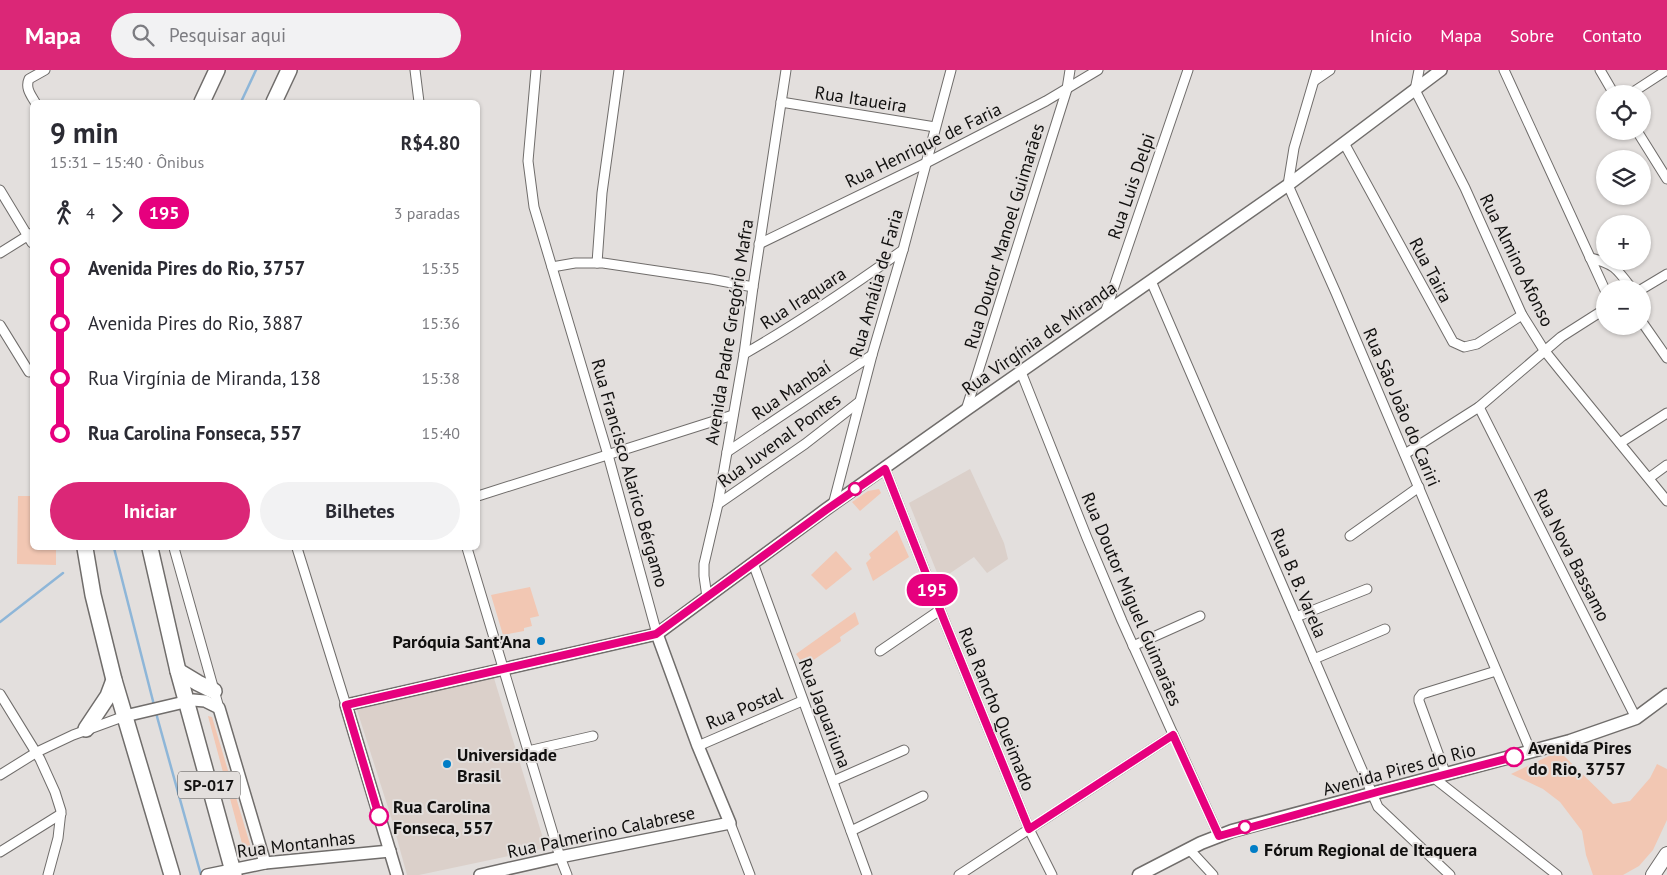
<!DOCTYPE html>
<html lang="pt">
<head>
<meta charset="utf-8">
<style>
	body { margin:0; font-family:"PT Sans",sans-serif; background:#f2f2f3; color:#2b2b33; height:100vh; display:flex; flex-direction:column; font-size:19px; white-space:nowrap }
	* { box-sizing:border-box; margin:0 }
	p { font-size:16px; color:#7c7c81 }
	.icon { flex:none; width:28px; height:28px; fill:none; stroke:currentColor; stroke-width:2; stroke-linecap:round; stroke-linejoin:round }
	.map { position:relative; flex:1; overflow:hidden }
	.sheet { position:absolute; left:30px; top:30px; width:450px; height:450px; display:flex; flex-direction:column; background:#fff; border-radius:8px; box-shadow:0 1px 4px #0004 }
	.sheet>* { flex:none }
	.badge { padding:0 10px; border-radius:16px; font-size:18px; line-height:32px }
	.tools { position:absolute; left:1596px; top:15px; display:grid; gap:10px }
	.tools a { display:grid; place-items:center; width:55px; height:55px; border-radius:50%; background:#fff; box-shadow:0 1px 4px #0004; font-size:25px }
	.map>.badge { position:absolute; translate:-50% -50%; box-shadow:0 0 0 2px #fff }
	.legs { display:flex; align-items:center; gap:8px; height:55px; padding:0 20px; font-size:16px }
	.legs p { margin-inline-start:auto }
	.summary { display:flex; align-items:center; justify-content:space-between; height:85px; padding:0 20px }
	h1 { font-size:28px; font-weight:700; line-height:38px }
	.primary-button { display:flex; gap:10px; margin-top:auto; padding:10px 20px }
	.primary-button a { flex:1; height:58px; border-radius:30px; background:#db2777; color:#fff; font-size:20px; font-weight:700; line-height:58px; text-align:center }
	.primary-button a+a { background:#f2f2f3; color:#2b2b33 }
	ul { padding:0 20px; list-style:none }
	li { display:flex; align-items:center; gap:18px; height:55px; font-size:19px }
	li i { display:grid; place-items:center; width:8px; height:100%; margin:0 6px; background:currentColor }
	li i::after { content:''; width:12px; height:12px; margin:-6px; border:4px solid; border-radius:50%; background:#fff }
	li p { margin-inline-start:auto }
	li:first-child i { background:linear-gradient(#0000 50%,currentColor 0) }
	li:last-child i { background:linear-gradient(currentColor 50%,#0000 0) }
	header { display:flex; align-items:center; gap:30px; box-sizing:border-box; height:70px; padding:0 25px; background:#db2777; color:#fff }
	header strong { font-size:24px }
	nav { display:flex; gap:28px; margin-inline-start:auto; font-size:18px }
	.search { width:350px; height:45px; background:#f2f2f3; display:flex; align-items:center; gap:12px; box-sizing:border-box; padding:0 18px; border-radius:28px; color:#7c7c81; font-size:19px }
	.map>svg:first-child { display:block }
	.built { fill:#dbd0ca }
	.green { fill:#f2c7b3 }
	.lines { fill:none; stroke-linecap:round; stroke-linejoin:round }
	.stream { stroke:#8eb6d8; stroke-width:2.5 }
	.minor-casing { stroke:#706d6b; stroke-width:11 }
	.tertiary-casing { stroke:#706d6b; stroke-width:14 }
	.secondary-casing { stroke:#706d6b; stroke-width:15 }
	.primary-casing { stroke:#706d6b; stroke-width:16 }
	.trunk-casing { stroke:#706d6b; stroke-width:18 }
	.minor { stroke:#fff; stroke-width:9 }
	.tertiary { stroke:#fff; stroke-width:11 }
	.secondary { stroke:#fff; stroke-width:12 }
	.primary { stroke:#fff; stroke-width:14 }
	.trunk { stroke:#fff; stroke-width:15 }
	.line-1-casing { stroke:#fff; stroke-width:11 }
	.line-1 { stroke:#e6007e; stroke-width:8 }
	.stop-1-dot { fill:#fff; stroke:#e6007e; stroke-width:2.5 }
	.poi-dot { fill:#007dc6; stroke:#e3dfdd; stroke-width:2 }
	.labels { text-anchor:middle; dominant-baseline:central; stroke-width:4; stroke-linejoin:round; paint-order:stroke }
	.shield { fill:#e3dfdd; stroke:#504e4d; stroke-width:1 }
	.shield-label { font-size:16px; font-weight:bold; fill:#11100f }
	.street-label { font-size:18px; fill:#11100f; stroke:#e3dfdd }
	.poi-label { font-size:18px; font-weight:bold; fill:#11100f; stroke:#e3dfdd; text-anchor:start }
	.stop-label { font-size:18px; font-weight:bold; fill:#11100f; stroke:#e3dfdd; text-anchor:start }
</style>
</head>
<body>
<header>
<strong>Mapa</strong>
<div class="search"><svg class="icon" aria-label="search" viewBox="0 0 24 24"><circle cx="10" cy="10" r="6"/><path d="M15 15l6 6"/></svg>Pesquisar aqui</div>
<nav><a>Início</a><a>Mapa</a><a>Sobre</a><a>Contato</a></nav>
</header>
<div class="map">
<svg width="1667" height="805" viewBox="0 0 1667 805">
	<rect width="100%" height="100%" fill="#e3dfdd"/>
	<g class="built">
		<path d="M970,399L1004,473L1008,489L987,503L974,487L940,510L909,433Z"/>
		<path d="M493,605L546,778L419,805H407L391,747L357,640Z"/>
	</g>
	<g class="green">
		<path d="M879,419L881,423L860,441L852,432L868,421Z"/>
		<path d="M18,426H32V478H56V495L17,494Z"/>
		<path d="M897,460L909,487L873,511L866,493L871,488L869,484Z"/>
		<path d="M836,481L852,499L826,520L811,505Z"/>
		<path d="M530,517L539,546L530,548L532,556L524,558V561L503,565L491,525Z"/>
		<path d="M855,542L859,554L840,567L841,571L812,591L810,588L803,594L796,584Z"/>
		<path d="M208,646L212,647L252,781H244Z"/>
		<path d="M1559,681L1613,734L1630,731L1650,708L1657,694L1667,699V750L1653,780L1639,796L1623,805H1593L1586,785L1582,761L1560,732L1543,719L1511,704Z"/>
	</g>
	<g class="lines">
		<g class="stream">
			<path d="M241,32L256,0"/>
			<path d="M114,478L154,635"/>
			<path d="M0,552L63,503"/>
			<path d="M156,643L201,805"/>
		</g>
		<defs>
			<g id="minor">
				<path d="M415,0L419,32"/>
				<path d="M536,0L528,91L534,137L608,385L657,564"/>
				<path d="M1317,0L1294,78L1288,115L1336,223L1531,682"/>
				<path d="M1419,0L1415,20L1465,118L1522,245L1544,280L1560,300L1667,431"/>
				<path d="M1504,0L1605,220"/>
				<path d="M1600,0L1614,24"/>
				<path d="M1314,11L1330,0"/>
				<path d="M1630,24L1667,0"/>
				<path d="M35,32C31,25 25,18 29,9L45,0"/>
				<path d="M781,32L935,57"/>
				<path d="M1637,61L1667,109"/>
				<path d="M1344,73L1453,272L1464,277L1477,274L1522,245"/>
				<path d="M0,120L32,173"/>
				<path d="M759,174L926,93L1046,31L1098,0"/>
				<path d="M0,183L32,163"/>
				<path d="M1590,188C1614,193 1618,200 1632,219"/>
				<path d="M597,193L602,123L619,0"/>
				<path d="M552,197L575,193H603L711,209L753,217"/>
				<path d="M1151,211L1378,737L1450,805"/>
				<path d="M1642,219L1667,204"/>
				<path d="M1105,243L1188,0"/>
				<path d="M1642,252L1667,288"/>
				<path d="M0,255L29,302"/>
				<path d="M744,284C799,253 851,217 903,180"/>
				<path d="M1021,302L1087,468L1122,551L1219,766"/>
				<path d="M1479,337L1636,648"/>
				<path d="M966,340L1067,19L1070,0"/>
				<path d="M1620,373L1667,343"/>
				<path d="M727,382L872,285"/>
				<path d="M1405,384L1479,337L1561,267L1605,239"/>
				<path d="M885,399L948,560L1029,759L1052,805"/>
				<path d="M1649,408L1667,395"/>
				<path d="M478,426L733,345"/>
				<path d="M718,434L805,374L859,332"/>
				<path d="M833,435L872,285L903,180L951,0"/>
				<path d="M1350,466L1419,417"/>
				<path d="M174,478L219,638"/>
				<path d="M297,478L346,635"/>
				<path d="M467,478L560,787L567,805"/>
				<path d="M753,493L867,805"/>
				<path d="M707,527L704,506V494L718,434L744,284L753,217L786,0"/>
				<path d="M1296,547L1367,519"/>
				<path d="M1133,576L1200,546"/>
				<path d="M880,581L940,540"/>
				<path d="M1314,589L1385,559"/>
				<path d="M0,624L40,689L55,722L61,741L58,768L48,805"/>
				<path d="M698,676L802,631"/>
				<path d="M528,681L593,666"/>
				<path d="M0,705L37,682L73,665L125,646"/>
				<path d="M1446,705L1419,631V628L1422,624L1496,601"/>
				<path d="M1434,708L1557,805"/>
				<path d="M833,711L904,680"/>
				<path d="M730,753L750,805"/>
				<path d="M851,761L923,726"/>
				<path d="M1189,779L1213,805"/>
				<path d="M0,782L61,744"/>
				<path d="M959,805L1173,665"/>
			</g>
			<g id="tertiary">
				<path d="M125,646L193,630L205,631L219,638L265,793"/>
				<path d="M207,805L265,793L390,781"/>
				<path d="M397,805L346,635L657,564L825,440L966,340L1288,115L1441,0"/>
				<path d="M480,805L560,787L730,753L698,676L657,564"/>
			</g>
			<path id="secondary" d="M1139,805L1201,773L1232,761L1570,671L1636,648L1667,625"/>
			<path id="primary" d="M1653,805L1667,784"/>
			<g id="trunk">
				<path d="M202,32L217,0"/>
				<path d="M274,32L289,0"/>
				<path d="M85,478L93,525L114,610L172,805"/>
				<path d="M150,478L178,601L234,805"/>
				<path d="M178,601L198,613L214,621"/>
				<path d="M86,659L108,626L114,610"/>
			</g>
		</defs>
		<use href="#minor" class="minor-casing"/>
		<use href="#tertiary" class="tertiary-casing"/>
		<use href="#secondary" class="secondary-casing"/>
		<use href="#primary" class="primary-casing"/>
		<use href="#trunk" class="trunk-casing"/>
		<use href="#minor" class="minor"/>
		<use href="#tertiary" class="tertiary"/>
		<use href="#secondary" class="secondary"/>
		<use href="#primary" class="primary"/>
		<use href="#trunk" class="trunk"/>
	</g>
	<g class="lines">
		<defs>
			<path id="line-1" d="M379,746L346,635L656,564L826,440L885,399L944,550L1029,759L1173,665L1219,766L1381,721L1514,687"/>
		</defs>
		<use href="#line-1" class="line-1-casing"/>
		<use href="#line-1" class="line-1"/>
	</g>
	<g class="stop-1-dot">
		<circle cx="855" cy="419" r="6"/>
		<circle cx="1514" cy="687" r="9"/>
		<circle cx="379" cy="746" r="9"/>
		<circle cx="1245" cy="757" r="6"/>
	</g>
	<g class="poi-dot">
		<circle cx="541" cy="571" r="5"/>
		<circle cx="447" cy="694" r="5"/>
		<circle cx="1254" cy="779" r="5"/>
	</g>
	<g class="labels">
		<rect class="shield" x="178" y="701.5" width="62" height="27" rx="4"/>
		<g class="shield-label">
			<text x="209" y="715">SP-017</text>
		</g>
		<g class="street-label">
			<text transform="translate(861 29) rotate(9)">Rua Itaueira</text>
			<text transform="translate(923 75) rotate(-26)">Rua Henrique de Faria</text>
			<text transform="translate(1131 116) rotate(-71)">Rua Luis Delpi</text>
			<text transform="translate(1004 166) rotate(-73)">Rua Doutor Manoel Guimarães</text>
			<text transform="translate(1517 190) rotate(64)">Rua Almino Afonso</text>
			<text transform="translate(1431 200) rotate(62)">Rua Taira</text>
			<text transform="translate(876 213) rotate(-74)">Rua Amália de Faria</text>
			<text transform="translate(803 228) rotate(-33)">Rua Iraquara</text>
			<text transform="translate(729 262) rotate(-81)">Avenida Padre Gregório Mafra</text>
			<text transform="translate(1039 268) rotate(-35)">Rua Virgínia de Miranda</text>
			<text transform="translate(791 320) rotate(-34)">Rua Manbaí</text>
			<text transform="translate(1402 337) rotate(67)">Rua São João do Cariri</text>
			<text transform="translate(779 370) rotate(-36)">Rua Juvenal Pontes</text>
			<text transform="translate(630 403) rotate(74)">Rua Francisco Alarico Bérgamo</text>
			<text transform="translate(1572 485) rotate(63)">Rua Nova Bassamo</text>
			<text transform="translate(1299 513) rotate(67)">Rua B. B. Varela</text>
			<text transform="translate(1132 529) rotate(67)">Rua Doutor Miguel Guimarães</text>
			<text transform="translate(744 638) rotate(-23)">Rua Postal</text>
			<text transform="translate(997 639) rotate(68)">Rua Rancho Queimado</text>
			<text transform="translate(825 643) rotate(69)">Rua Jaguariuna</text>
			<text transform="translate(1399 699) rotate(-15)">Avenida Pires do Rio</text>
			<text transform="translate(601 762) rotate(-12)">Rua Palmerino Calabrese</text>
			<text transform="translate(296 774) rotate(-7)">Rua Montanhas</text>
		</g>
		<g class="poi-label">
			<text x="531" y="571" text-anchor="end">Paróquia Sant'Ana</text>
			<text x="457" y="684">Universidade<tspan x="457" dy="21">Brasil</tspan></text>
			<text x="1264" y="779">Fórum Regional de Itaquera</text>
		</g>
		<g class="stop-label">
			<text x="1528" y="677">Avenida Pires<tspan x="1528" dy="21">do Rio, 3757</tspan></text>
			<text x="393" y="736">Rua Carolina<tspan x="393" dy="21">Fonseca, 557</tspan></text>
		</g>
	</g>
</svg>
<div class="tools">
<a><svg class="icon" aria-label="locate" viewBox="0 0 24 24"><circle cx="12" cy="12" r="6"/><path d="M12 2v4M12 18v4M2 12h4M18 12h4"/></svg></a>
<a><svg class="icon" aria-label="layers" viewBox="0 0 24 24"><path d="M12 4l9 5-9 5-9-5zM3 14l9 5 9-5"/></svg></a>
<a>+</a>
<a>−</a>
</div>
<b class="badge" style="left:932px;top:520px;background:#e6007e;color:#fff">195</b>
<section class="sheet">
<div class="summary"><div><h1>9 min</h1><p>15:31 – 15:40 · Ônibus</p></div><b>R$4.80</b></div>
<div class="legs"><svg class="icon" aria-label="walk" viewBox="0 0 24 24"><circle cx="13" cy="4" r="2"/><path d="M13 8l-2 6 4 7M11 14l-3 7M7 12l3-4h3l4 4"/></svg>4<svg class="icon" aria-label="forward" viewBox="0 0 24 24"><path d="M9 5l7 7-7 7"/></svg><b class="badge" style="background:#e6007e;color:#fff">195</b><p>3 paradas</p></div>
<ul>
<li><i style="color:#e6007e"></i><b>Avenida Pires do Rio, 3757</b><p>15:35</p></li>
<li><i style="color:#e6007e"></i><span>Avenida Pires do Rio, 3887</span><p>15:36</p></li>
<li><i style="color:#e6007e"></i><span>Rua Virgínia de Miranda, 138</span><p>15:38</p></li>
<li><i style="color:#e6007e"></i><b>Rua Carolina Fonseca, 557</b><p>15:40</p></li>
</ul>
<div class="primary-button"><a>Iniciar</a><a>Bilhetes</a></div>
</section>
</div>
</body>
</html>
